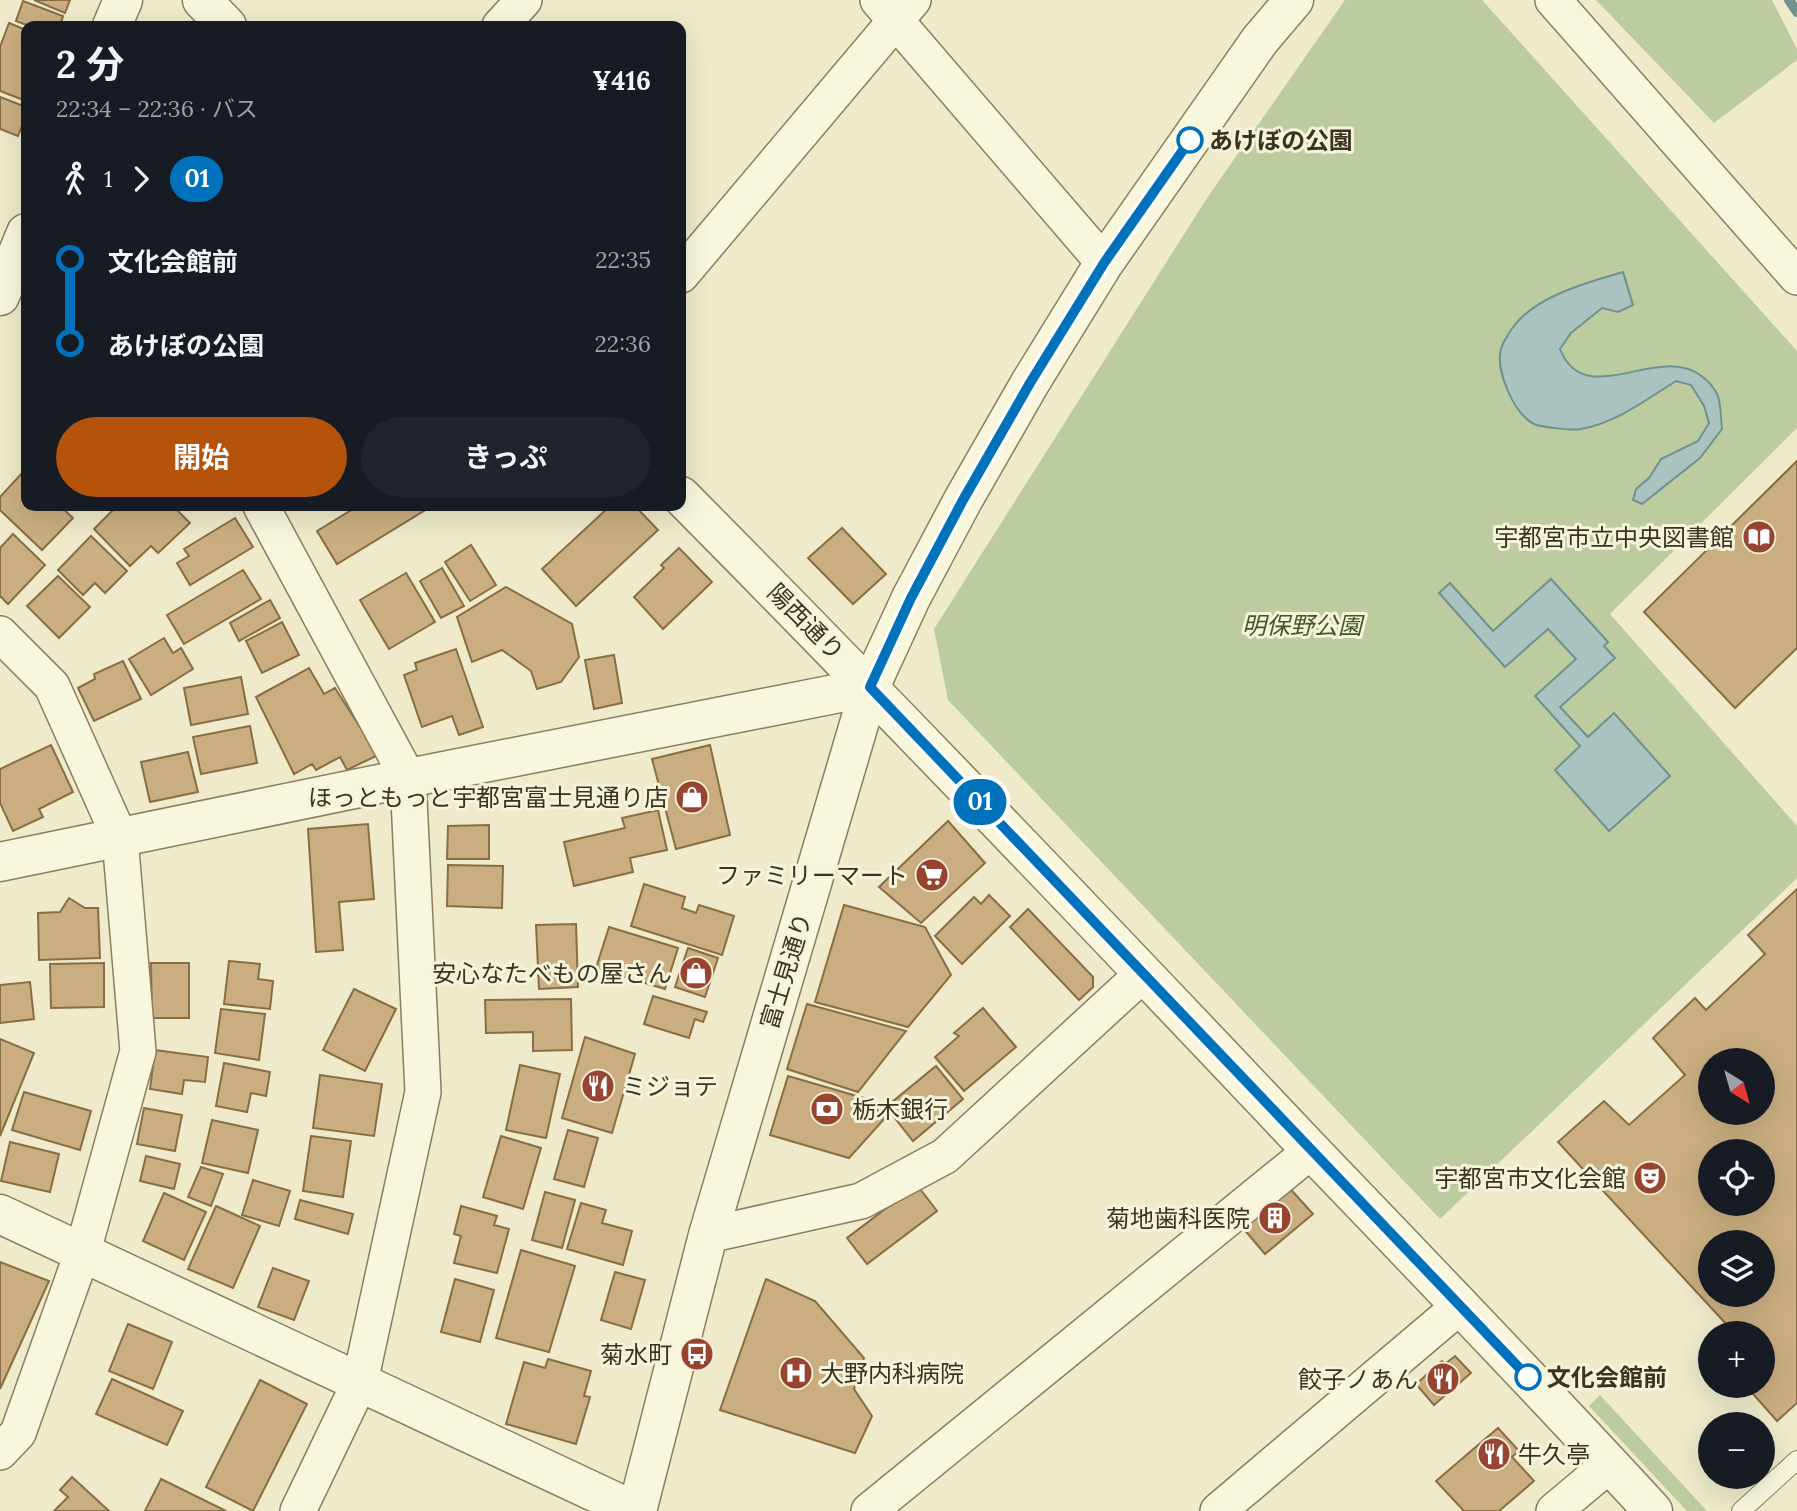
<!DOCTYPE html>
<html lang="ja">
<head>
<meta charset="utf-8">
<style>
	body { margin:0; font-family:Lora,"Noto Sans JP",serif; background:#20242c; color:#f1f3f6; height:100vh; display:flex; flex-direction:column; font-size:26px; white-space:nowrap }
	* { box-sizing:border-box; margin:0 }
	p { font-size:23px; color:#9ea1a6 }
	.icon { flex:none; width:38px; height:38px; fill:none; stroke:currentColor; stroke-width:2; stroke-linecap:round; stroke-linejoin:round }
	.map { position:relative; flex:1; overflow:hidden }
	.sheet { position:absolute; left:21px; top:21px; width:665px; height:490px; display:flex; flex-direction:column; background:#171b24; border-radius:14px; box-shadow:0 7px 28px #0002 }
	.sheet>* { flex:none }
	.badge { padding:0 14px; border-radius:23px; font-size:24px; line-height:46px }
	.needle { width:46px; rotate:143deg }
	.buttons { position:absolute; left:1698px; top:1048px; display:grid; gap:14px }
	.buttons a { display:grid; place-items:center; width:77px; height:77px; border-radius:50%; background:#171b24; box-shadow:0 7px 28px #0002; font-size:35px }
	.map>.badge { position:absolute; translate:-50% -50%; box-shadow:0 0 0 4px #fff }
	.legs { display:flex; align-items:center; gap:10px; height:77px; padding:0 35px; font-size:23px }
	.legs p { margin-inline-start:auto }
	.head { display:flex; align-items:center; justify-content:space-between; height:119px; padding:0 35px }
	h1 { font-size:38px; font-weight:700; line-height:52px }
	.primary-button { display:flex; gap:14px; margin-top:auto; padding:14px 35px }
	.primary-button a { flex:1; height:80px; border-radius:42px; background:#b45309; color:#fff; font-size:28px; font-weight:700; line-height:80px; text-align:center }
	.primary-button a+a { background:#20242c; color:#f1f3f6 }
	ul { padding:0 35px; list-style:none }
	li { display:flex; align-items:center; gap:24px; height:84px; font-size:26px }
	li i { display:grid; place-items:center; width:10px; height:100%; margin:0 9px; background:currentColor }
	li i::after { content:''; width:18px; height:18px; margin:-9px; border:5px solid; border-radius:50%; background:#171b24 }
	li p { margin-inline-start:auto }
	li:first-child i { background:linear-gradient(#0000 50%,currentColor 0) }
	li:last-child i { background:linear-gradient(currentColor 50%,#0000 0) }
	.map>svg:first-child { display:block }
	.green { fill:#bdcc9e }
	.water { fill:#aac2c0; stroke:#71918f; stroke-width:2 }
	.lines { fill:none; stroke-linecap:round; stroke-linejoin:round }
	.stream { stroke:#71918f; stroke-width:10 }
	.building { fill:#caae81; stroke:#886d45; stroke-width:2; fill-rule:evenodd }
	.service-casing { stroke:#8a7e5f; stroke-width:20 }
	.minor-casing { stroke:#8a7e5f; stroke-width:38 }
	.tertiary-casing { stroke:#8a7e5f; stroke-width:41 }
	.service { stroke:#f8f6dd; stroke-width:18 }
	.minor { stroke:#f8f6dd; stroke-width:35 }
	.tertiary { stroke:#f8f6dd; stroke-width:38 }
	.line-1-casing { stroke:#fff; stroke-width:16 }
	.line-1 { stroke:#0072bc; stroke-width:10 }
	.stop-1-dot { fill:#fff; stroke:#0072bc; stroke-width:3.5 }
	.labels { text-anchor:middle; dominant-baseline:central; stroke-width:6; stroke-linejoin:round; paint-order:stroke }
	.stop-label { font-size:24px; font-weight:bold; fill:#3b3321; stroke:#f5f3d9; text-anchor:start }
	.poi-label { font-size:24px; fill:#3b3321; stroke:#f5f3d9; text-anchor:end }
	.street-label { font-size:24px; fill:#3b3321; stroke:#f5f3d9 }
	.park-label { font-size:24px; font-style:italic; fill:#425729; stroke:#f5f3d9 }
</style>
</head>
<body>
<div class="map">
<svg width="1797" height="1511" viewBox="0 0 1797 1511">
	<rect width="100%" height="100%" fill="#eeeaca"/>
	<g class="green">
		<path d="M1345,0H1482L1797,351V428L1610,614L1797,826V878L1440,1219L948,700L934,629L1207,198Z"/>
		<path d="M1596,0H1772L1797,49V60L1714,123Z"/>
		<path d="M1600,1395L1707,1511H1687L1589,1406Z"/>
	</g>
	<g class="water">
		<path d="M1623,272L1633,305L1618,312L1602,308L1571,333L1560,349C1584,410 1653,347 1697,373C1707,379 1713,385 1718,396C1721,406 1721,419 1722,429L1700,458L1642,504L1633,500L1636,489L1649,478L1661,459L1698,441L1709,423L1704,406L1691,385L1676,381C1647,399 1616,423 1581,429C1574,431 1541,427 1534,424C1514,414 1495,370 1501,349C1503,342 1510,331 1514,326C1536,296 1589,282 1623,272Z"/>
		<path d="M1551,579L1608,642L1604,646L1615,658L1560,707L1588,737L1614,713L1670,776L1609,831L1555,770L1580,746L1535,696L1576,659L1548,629L1505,667L1439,593L1450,583L1493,631Z"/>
	</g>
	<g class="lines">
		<path class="stream" d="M1789,0L1797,12"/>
	</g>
	<g class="building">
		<path d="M34,0H70L65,13Z"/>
		<path d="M23,1L63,16L60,26H29L16,21Z"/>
		<path d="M9,23L26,30V101L0,91V47Z"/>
		<path d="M0,97L26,107V115L18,136L0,129Z"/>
		<path d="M1797,461V648L1735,708L1644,612Z"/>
		<path d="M24,471L26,473V506H60L73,518L42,550L0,510V497Z"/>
		<path d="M117,506H173L190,523L158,553L151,546L130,566L94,529Z"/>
		<path d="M358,506H432L337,564L317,531Z"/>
		<path d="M610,506H635L658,530L576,606L542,569Z"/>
		<path d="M235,518L253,547L190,585L177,563L189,556L184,549Z"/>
		<path d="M842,528L886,574L853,604L808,558Z"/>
		<path d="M13,534L45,565L8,604L0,596V548Z"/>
		<path d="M91,536L127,571L105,593L95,583L83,595L58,570Z"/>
		<path d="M471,545L496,585L470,601L445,562Z"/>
		<path d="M679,548L712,582L663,629L634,597L664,568L661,565Z"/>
		<path d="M442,568L464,606L441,618L420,581Z"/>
		<path d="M243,570L261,599L184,644L167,615Z"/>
		<path d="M406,573L435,622L389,649L360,600Z"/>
		<path d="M58,576L90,607L59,638L27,606Z"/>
		<path d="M506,587L572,624L579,657L561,682L537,689L531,671L502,650L472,662L457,617Z"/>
		<path d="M270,600L280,618L239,641L230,623Z"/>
		<path d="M282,622L299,655L262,673L246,641Z"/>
		<path d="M164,638L173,653L181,648L193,669L151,695L129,659Z"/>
		<path d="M456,649L483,727L459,735L452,716L422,727L404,675L417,670L415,663Z"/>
		<path d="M614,655L622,703L594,709L585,660Z"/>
		<path d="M123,661L141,699L94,721L78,688L95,679L94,674Z"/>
		<path d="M309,668L324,694L335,688L378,755L347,770L340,757L316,770L312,764L294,774L256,697Z"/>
		<path d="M241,677L248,714L191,725L184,688Z"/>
		<path d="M250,726L257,763L201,774L193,737Z"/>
		<path d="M51,745L73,792L39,809L43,817L13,831L0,803V769Z"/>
		<path d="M710,745L730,835L676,849L652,759Z"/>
		<path d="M188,752L198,792L150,802L141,762Z"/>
		<path d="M658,810L667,850L630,858L633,872L574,886L564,842L625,828L622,818Z"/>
		<path d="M948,821L985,863L921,923L879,887Z"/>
		<path d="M368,824L374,899L339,902L343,950L316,952L308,829Z"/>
		<path d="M489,825V859H447L448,826Z"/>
		<path d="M448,865L503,866L502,908L447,906Z"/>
		<path d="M644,884L685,897L682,908L696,913L699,905L734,916L722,955L631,926Z"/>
		<path d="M1797,889V1403L1777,1421L1746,1386H1762V1334H1720L1728,1326L1558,1142L1604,1101L1629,1125L1685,1075L1653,1038L1695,998L1706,1010L1765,954L1748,935ZM1710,1060H1762V1113H1710ZM1710,1152H1762V1204H1710ZM1710,1242H1762V1295H1710Z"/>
		<path d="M989,895L1010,916L962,964L935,936L974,897L981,904Z"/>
		<path d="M69,898L85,908H98L100,958L39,960L38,913L60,912Z"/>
		<path d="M844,905L925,927L951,975L908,1027L815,1002Z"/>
		<path d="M1028,909L1093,977V987L1079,1000L1010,927Z"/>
		<path d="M576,924L578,987L539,989L536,925Z"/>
		<path d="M609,927L678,948L665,989L596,968Z"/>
		<path d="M688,948L718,958L705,997L675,987Z"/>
		<path d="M229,961L260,964L258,979L273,981L270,1009L224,1004Z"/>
		<path d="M104,963V1007L51,1008L50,964Z"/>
		<path d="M151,963H189V1018H152Z"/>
		<path d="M30,982L34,1019L0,1023V985Z"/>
		<path d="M354,989L396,1009L365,1071L323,1050Z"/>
		<path d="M653,996L707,1012L703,1022L695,1019L689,1038L644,1024Z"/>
		<path d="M571,999L572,1050L533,1051V1032L486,1033L485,1000Z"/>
		<path d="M807,1004L906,1031L858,1092L787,1069Z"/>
		<path d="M983,1008L1016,1047L964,1091L935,1057L959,1036L954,1033Z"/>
		<path d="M221,1009L265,1014L259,1060L215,1053Z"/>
		<path d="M585,1037L635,1054L612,1133L562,1118Z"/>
		<path d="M0,1039L34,1053L0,1136Z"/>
		<path d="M155,1050L208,1057L205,1082L184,1080L182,1094L150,1089Z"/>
		<path d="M224,1063L270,1072L266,1096L251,1093L247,1112L216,1106Z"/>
		<path d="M520,1065L560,1074L546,1138L506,1130Z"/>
		<path d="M936,1066L963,1099L913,1141L886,1107Z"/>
		<path d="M320,1075L382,1084L374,1136L313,1128Z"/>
		<path d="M788,1076L867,1099L885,1118L849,1158L770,1135Z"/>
		<path d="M24,1092L91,1111L80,1150L12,1130Z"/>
		<path d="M144,1108L182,1115L175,1151L137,1144Z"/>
		<path d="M212,1120L258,1130L248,1173L202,1163Z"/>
		<path d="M568,1130L598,1138L584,1187L554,1179Z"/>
		<path d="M311,1136L351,1141L343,1197L303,1191Z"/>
		<path d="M501,1136L541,1148L523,1209L483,1197Z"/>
		<path d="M10,1142L59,1154L50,1192L1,1181Z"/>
		<path d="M146,1156L180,1164L174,1189L140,1181Z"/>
		<path d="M201,1167L223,1174L211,1206L188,1197Z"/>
		<path d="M253,1180L290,1191L279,1226L242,1215Z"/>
		<path d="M1284,1182L1313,1214L1265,1254L1237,1221Z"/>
		<path d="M917,1185L937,1211L867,1264L847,1238Z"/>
		<path d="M545,1192L575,1200L562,1248L532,1240Z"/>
		<path d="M164,1193L206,1212L184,1260L143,1241Z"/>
		<path d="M300,1200L353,1214L348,1234L295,1219Z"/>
		<path d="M581,1203L606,1210L602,1223L632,1231L623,1265L567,1249Z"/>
		<path d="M216,1206L260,1226L233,1288L188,1269Z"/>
		<path d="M461,1206L497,1216L494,1225L509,1229L497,1273L454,1263L461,1236L454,1234Z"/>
		<path d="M521,1250L575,1266L549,1352L496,1338Z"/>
		<path d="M0,1262L49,1281L0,1389Z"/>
		<path d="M273,1268L309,1281L294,1320L258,1307Z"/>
		<path d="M615,1272L645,1280L631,1329L601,1320Z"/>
		<path d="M455,1279L494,1290L480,1342L441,1332Z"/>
		<path d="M766,1279L815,1301L864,1358L854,1389L872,1416L855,1453L720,1410Z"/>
		<path d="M128,1324L172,1342L153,1389L109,1371Z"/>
		<path d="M1455,1356L1471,1373L1434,1405L1416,1384L1442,1361L1445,1364Z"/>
		<path d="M548,1359L591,1371L584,1396L590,1397L576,1444L506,1424L524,1362L545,1368Z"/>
		<path d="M112,1379L183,1411L167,1445L96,1414Z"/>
		<path d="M260,1380L307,1404L253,1511L206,1487Z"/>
		<path d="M1498,1428L1519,1451L1512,1457L1534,1481L1499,1511H1464L1436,1481Z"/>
		<path d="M72,1477L109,1511H54L68,1497L60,1490Z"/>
		<path d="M161,1479L226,1511H145Z"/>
	</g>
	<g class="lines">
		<defs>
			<path id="service" d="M1741,1511L1797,1460"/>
			<g id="minor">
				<path d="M878,0L1104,263"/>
				<path d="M1553,0L1797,277"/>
				<path d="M500,26L524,0"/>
				<path d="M681,275L913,0"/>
				<path d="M261,506L408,778L423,1092L360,1382L298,1511"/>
				<path d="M0,634L52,686L120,838L138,1051L83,1251L18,1433L0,1452"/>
				<path d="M708,1235L861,1201L945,1156L1144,973"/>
				<path d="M869,1511L1312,1150"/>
				<path d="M1218,1511L1461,1305"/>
				<path d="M1554,1511L1610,1464"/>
			</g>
			<g id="tertiary">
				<path d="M202,0L227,26"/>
				<path d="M112,26L123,0"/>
				<path d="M0,296L26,233"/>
				<path d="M681,496C893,710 1101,928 1308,1147C1424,1268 1540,1388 1653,1511"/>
				<path d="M0,862L408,778L870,687"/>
				<path d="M0,1214L635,1511"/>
				<path d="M637,1511L708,1235L870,687L911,598L963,500L1030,383L1104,263L1260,40L1294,0"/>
			</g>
		</defs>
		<use href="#service" class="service-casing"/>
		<use href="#minor" class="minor-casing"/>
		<use href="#tertiary" class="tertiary-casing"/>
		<use href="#service" class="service"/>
		<use href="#minor" class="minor"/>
		<use href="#tertiary" class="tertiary"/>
	</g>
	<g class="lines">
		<defs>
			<path id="line-1" d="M1190,140L1104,263L1030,383L963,500L911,598L870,687L1528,1377"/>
		</defs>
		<use href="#line-1" class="line-1-casing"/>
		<use href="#line-1" class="line-1"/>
	</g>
	<defs>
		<symbol id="library-disc" viewBox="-11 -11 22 22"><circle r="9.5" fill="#974531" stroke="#f5f3d9"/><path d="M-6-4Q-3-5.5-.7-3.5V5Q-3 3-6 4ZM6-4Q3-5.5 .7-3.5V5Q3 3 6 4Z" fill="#fff"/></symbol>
		<symbol id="shop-disc" viewBox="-11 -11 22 22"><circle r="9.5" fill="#974531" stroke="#f5f3d9"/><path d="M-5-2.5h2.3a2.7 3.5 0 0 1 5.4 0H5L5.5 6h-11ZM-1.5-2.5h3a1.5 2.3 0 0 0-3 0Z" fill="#fff"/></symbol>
		<symbol id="supermarket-disc" viewBox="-11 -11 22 22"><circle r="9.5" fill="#974531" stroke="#f5f3d9"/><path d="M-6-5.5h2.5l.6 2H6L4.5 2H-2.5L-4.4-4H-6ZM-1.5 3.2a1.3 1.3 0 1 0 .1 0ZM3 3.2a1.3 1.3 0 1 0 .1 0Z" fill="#fff"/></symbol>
		<symbol id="restaurant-disc" viewBox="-11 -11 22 22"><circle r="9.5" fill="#974531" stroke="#f5f3d9"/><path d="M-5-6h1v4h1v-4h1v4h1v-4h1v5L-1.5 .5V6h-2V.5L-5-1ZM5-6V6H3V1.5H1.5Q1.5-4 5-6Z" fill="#fff"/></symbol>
		<symbol id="bank-disc" viewBox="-11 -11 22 22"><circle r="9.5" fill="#974531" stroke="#f5f3d9"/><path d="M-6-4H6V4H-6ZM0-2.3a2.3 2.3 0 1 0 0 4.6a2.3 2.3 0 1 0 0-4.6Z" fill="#fff"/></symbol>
		<symbol id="theatre-disc" viewBox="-11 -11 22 22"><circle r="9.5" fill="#974531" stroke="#f5f3d9"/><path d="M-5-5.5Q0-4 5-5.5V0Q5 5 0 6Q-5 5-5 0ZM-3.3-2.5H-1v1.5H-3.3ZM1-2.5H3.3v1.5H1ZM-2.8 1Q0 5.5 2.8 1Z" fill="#fff"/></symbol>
		<symbol id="building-disc" viewBox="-11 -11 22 22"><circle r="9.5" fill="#974531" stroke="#f5f3d9"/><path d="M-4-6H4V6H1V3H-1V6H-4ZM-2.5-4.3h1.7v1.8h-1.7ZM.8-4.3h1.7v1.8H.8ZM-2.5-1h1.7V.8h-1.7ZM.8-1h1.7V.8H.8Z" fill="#fff"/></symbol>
		<symbol id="bus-disc" viewBox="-11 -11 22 22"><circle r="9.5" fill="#974531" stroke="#f5f3d9"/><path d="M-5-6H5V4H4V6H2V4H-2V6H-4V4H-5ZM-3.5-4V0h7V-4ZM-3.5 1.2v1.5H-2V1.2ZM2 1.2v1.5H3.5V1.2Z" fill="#fff"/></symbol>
		<symbol id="hospital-disc" viewBox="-11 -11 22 22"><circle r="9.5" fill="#974531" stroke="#f5f3d9"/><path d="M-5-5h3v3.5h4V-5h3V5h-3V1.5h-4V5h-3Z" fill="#fff"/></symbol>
	</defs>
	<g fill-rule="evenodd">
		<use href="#library-disc" x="1740" y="518" width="38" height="38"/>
		<use href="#shop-disc" x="673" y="778" width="38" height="38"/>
		<use href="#supermarket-disc" x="913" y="856" width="38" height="38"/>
		<use href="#shop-disc" x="677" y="954" width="38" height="38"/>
		<use href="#restaurant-disc" x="579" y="1067" width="38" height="38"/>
		<use href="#bank-disc" x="808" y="1090" width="38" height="38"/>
		<use href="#theatre-disc" x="1631" y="1159" width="38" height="38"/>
		<use href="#building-disc" x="1256" y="1199" width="38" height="38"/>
		<use href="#bus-disc" x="678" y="1335" width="38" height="38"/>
		<use href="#hospital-disc" x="777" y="1354" width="38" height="38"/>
		<use href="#restaurant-disc" x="1424" y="1360" width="38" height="38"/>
		<use href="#restaurant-disc" x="1475" y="1435" width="38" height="38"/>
	</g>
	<g class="stop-1-dot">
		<circle cx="1190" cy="140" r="12"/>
		<circle cx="1528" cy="1377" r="12"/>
	</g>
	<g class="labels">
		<g class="stop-label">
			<text x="1209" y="140">あけぼの公園</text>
			<text x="1547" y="1377">文化会館前</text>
		</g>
		<g class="poi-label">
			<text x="1734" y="537">宇都宮市立中央図書館</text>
			<text x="668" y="797">ほっともっと宇都宮富士見通り店</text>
			<text x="908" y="875">ファミリーマート</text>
			<text x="672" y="973">安心なたべもの屋さん</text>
			<text x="622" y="1086" text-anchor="start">ミジョテ</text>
			<text x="852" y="1109" text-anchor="start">栃木銀行</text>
			<text x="1626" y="1178">宇都宮市文化会館</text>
			<text x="1250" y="1218">菊地歯科医院</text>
			<text x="672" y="1354">菊水町</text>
			<text x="820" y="1373" text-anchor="start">大野内科病院</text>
			<text x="1418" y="1379">餃子ノあん</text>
			<text x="1518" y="1454" text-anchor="start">牛久亭</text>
		</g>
		<g class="street-label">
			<text transform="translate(806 622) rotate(45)">陽西通り</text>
			<text transform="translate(786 971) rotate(-73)">富士見通り</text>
		</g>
		<g class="park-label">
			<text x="1302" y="625">明保野公園</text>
		</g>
	</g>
</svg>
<div class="buttons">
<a><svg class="needle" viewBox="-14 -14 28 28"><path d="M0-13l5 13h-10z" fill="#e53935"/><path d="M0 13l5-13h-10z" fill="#9ea1a6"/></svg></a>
<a><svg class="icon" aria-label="locate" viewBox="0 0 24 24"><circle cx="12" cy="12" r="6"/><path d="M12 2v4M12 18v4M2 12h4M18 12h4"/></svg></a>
<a><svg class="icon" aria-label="layers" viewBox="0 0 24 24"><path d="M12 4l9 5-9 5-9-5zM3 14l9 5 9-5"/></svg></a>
<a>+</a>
<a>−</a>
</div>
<b class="badge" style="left:980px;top:802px;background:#0072bc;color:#fff">01</b>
<section class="sheet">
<div class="head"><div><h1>2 分</h1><p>22:34 – 22:36 · バス</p></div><b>¥416</b></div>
<div class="legs"><svg class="icon" aria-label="walk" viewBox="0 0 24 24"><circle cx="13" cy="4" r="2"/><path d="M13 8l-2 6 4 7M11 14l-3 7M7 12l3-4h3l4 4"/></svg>1<svg class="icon" aria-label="forward" viewBox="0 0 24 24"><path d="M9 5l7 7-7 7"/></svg><b class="badge" style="background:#0072bc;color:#fff">01</b></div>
<ul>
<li><i style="color:#0072bc"></i><b>文化会館前</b><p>22:35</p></li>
<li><i style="color:#0072bc"></i><b>あけぼの公園</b><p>22:36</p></li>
</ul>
<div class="primary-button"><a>開始</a><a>きっぷ</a></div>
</section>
</div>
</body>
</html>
